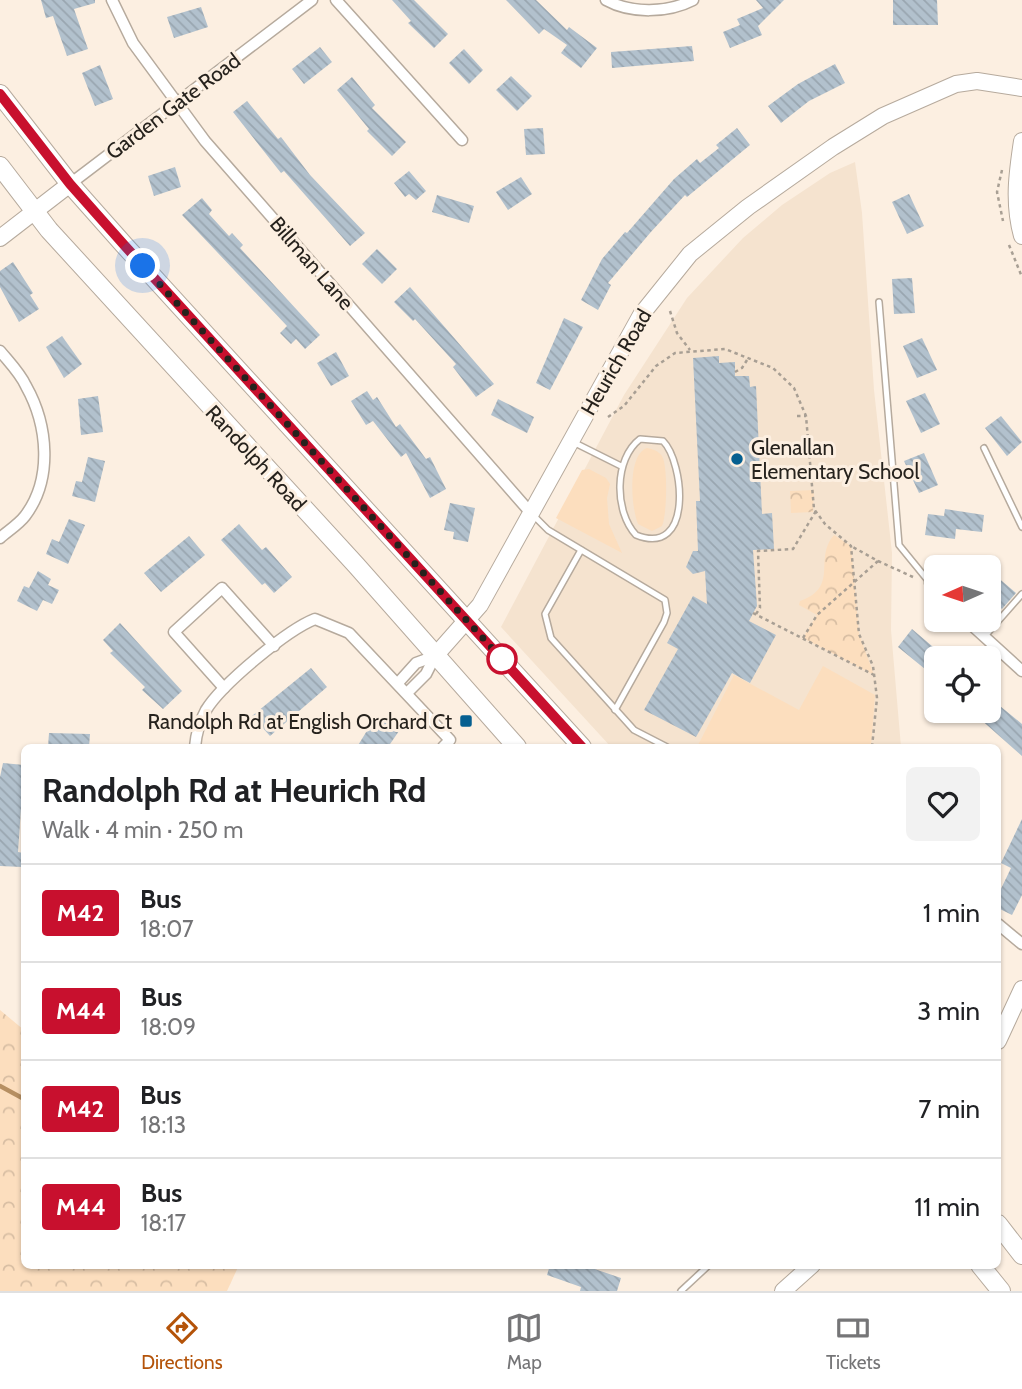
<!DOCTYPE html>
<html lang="en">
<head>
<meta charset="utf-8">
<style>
	body { margin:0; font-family:Cabin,sans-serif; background:#f2f2f2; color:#202124; height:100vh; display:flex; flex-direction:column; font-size:26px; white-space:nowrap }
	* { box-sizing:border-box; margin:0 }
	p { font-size:23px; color:#757577 }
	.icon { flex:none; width:38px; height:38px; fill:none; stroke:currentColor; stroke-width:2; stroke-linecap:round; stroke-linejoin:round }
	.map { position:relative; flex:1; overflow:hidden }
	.sheet { position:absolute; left:21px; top:744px; width:980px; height:525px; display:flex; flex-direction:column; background:#fff; border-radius:10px; box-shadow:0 2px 5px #0004 }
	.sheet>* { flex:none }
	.badge { padding:0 14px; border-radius:5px; font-size:24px; line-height:46px }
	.needle { width:46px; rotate:267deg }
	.fabs { position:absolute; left:924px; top:555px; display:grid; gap:14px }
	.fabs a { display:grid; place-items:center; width:77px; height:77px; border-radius:10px; background:#fff; box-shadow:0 2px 5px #0004; font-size:35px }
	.you { position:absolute; width:35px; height:35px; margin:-18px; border:5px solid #fff; border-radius:50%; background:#1a73e8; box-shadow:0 0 0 10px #1a73e833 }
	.map>.badge { position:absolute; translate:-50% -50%; box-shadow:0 0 0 4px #fff }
	.round { display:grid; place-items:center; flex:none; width:74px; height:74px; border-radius:10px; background:#f2f2f2 }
	.summary { display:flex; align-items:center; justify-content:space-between; height:119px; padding:0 21px }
	h1 { font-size:33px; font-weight:700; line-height:52px }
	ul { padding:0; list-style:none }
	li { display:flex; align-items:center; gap:21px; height:98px; padding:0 21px; border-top:2px solid #e0e0e0 }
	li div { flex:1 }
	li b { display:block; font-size:26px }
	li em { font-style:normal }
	li .badge { min-width:77px; font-weight:700; text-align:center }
	.tabs { display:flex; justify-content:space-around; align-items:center; height:98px; border-top:2px solid #e0e0e0; background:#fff; font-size:19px; color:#757577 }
	.tabs a { display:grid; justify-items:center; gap:4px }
	.tabs .current { color:#b45309 }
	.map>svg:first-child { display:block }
	.built { fill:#f5e3cf }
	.green { fill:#fcdebe }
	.park { fill:url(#park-crowns) }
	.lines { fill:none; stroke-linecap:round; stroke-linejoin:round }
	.stream { stroke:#b68f62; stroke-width:4.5 }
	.building { fill:url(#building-back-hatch) }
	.lane-casing { stroke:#b6aa9d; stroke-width:8 }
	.street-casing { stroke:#b6aa9d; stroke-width:13 }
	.secondary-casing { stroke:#b6aa9d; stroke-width:18 }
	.primary-casing { stroke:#b6aa9d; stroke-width:20 }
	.path { stroke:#a89f94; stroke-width:2.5; stroke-dasharray:3.5 3.5; stroke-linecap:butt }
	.lane { stroke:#fff; stroke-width:5 }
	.street { stroke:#fff; stroke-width:10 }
	.secondary { stroke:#fff; stroke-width:16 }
	.primary { stroke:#fff; stroke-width:18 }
	.line-casing { stroke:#fff; stroke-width:16 }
	.line { stroke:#c8102e; stroke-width:10 }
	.walk { stroke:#26221d; stroke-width:7; stroke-dasharray:0 12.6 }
	.poi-dot { fill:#065f90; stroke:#fcefe1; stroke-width:2.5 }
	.stop-dot { fill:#fff; stroke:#c8102e; stroke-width:3.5 }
	.labels { text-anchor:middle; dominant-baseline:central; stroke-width:6; stroke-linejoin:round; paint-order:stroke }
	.street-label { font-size:21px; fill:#26221d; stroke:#fcefe1 }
	.poi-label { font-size:21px; fill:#26221d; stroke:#fcefe1; text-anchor:start }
</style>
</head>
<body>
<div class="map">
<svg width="1022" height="1291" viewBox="0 0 1022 1291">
	<defs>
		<pattern id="park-crowns" width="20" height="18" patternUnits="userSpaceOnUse" patternTransform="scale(1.75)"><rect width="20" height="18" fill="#fcdebe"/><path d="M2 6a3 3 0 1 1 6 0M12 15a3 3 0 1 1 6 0" fill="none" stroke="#d8bea3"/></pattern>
		<pattern id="building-back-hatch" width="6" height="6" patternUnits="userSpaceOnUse" patternTransform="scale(1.75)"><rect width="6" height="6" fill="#b2c1cd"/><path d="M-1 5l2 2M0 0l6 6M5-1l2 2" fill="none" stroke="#99a6b0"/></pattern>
	</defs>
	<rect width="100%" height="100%" fill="#fcefe1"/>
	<path class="built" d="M855,162L862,213L874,390L892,553L891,630L901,747H611L501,627L624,395L687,298L743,238L782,205L830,173Z"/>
	<g class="green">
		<path d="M647,448C653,449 658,451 662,456C668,466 667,515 662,526L652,531L638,524C631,507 627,455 647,448Z"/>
		<path d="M589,469L606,478L610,484L607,498L609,524L622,553L556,518L582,470Z"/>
		<path d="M823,666L875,695L871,747H697L734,675L799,710Z"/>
	</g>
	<g class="park">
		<path d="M814,490L813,512L791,513L790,491Z"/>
		<path d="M834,535L851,546L859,634L874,675L803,638L817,615L799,605L800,601C840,587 813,559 834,535Z"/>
		<path d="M0,1010L24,1030V1265H239L227,1291H0Z"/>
	</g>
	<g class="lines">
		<path class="stream" d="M0,1086L24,1099"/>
	</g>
	<g class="building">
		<path d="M41,0H95V3L74,9L88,49L67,56L53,16L46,18Z"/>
		<path d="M392,0H414L448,34L434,48L408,23L411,21Z"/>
		<path d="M506,0H536L567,30L569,27L597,48L581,68L561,53L567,45L544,29L539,34Z"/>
		<path d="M756,0H784L758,26L762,35L730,48L723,32L740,25L737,19L763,8Z"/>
		<path d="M893,0H937L938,25H893Z"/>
		<path d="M201,7L208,27L174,38L167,17Z"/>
		<path d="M692,46L694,61L612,68L611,52Z"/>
		<path d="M320,47L332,62L304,84L292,69Z"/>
		<path d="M464,49L483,70L469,84L449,63Z"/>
		<path d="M835,64L845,83L809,101L781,123L768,106L798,84Z"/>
		<path d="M100,65L113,99L95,106L82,73Z"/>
		<path d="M511,76L532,96L517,111L496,90Z"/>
		<path d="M352,77L375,105L372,108L406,142L392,156L367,131L369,129L337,90Z"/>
		<path d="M247,101L278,139L281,137L310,175L365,233L350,246L284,171L281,173L233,112Z"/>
		<path d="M543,128L545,154L526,155L524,129Z"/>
		<path d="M737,128L750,145L687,197L685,195L650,233L608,283L611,285L598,310L581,300L602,259L625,232L627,233L674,179L697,159L700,163L719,148L716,145Z"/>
		<path d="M175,167L181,187L154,196L148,176Z"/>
		<path d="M409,171L426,191L416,200L409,194L405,197L394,183Z"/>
		<path d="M521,177L532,194L508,210L496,192Z"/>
		<path d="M909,194L924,226L907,234L892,202Z"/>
		<path d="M437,195L474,206L469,223L432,212Z"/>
		<path d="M202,198L212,210L209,214L229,236L232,233L243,245L240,248L320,335L305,349L296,339L291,344L280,333L287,326L182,215Z"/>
		<path d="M377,249L397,269L382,284L362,264Z"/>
		<path d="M13,262L33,293L30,295L39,309L19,322L0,287V271Z"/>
		<path d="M912,278L915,313L894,314L892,279Z"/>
		<path d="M410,287L494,384L476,397L453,367L456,364L415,319L413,321L394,302Z"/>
		<path d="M564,318L583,327L550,390L536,383Z"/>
		<path d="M62,336L82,364L64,378L46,347Z"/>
		<path d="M922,338L937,370L917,378L903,346Z"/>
		<path d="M336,352L349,376L331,386L317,363Z"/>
		<path d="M719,356V363L735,362V376H749L750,387L756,386L762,514L772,513L774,549L753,550L757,606L749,621L776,635L750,683L732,673L696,737L644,710L678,649L667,643L693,596L707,604L705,571L693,574L686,567L693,551H698L696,501H700L693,358Z"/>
		<path d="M367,391L373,400L377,397L396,427L400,424L426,459L430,457L446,489L430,498L406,453L401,457L373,421L366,425L351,401Z"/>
		<path d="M925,393L940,424L921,433L906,401Z"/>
		<path d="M98,396L103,432L81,435L78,399Z"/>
		<path d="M498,399L534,417L527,433L491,415Z"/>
		<path d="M1001,416L1022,442L1007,456L985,428Z"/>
		<path d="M924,453L938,485L919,493L904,461Z"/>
		<path d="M88,457L105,461L95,502L72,496L76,481L82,482Z"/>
		<path d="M450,503L475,508L468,542L453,539L454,532L444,530Z"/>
		<path d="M945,509L984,515L982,532L956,529L955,539L925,535L928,514L944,516Z"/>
		<path d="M69,519L85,525L68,564L46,554L52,539L59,542Z"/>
		<path d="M239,524L262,550L266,547L292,577L274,593L265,583L262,585L221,540Z"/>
		<path d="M189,536L205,555L161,592L144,573Z"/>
		<path d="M989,570L1016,593L1002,609L989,597Z"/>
		<path d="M38,571L51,579L48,585L59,590L52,604L43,600L37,611L17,601L24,586L29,588Z"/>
		<path d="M120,623L182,691L163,709L142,690L145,687L110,653L113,651L103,640Z"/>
		<path d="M912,629L946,658H936V678L898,647Z"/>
		<path d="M311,668L327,687L270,736L252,716Z"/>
		<path d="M989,697L1022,724V756L970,710H989Z"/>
		<path d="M376,716L399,731L388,747H357Z"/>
		<path d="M49,733L90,734L89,747H48Z"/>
		<path d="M3,763L24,765L18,852L23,853L22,867L0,866V777Z"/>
		<path d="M1022,819V895L1012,915L998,908V895L1011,868L1001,863Z"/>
		<path d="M550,1265H583L621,1278L617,1291H580L581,1287L547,1275Z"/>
	</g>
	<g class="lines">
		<defs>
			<g id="lane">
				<path d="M879,302L899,545L930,583"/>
				<path d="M640,439L663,441C684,462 694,558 636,535C614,511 614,459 640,439Z"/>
				<path d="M573,442L621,466"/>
				<path d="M984,448L1022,527"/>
				<path d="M533,515L548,530L665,600L667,613L664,622L615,710"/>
				<path d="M581,550L545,614L551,638L634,730L667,747"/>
				<path d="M984,637L1022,594"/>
				<path d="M681,1291L709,1265"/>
			</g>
			<g id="street">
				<path d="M112,0L133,43L205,141L530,512"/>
				<path d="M336,0L462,140"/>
				<path d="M606,0C631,14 668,13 693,0"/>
				<path d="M70,184L312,0"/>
				<path d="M0,351C9,362 20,373 26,386C48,425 53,479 25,516C19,524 8,531 0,538"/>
				<path d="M930,583L936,589"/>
				<path d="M966,620L1022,671"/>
				<path d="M398,683L416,663L435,656"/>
				<path d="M224,688L174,632L222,588L274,646"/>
				<path d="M407,693L426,674L435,656"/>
				<path d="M195,747C196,735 200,721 206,710C222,684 287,630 315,619L349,633L450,740L443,747"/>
				<path d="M998,924L1022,944"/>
			</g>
			<g id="secondary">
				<path d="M1022,141C1017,174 1013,203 1022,236"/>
				<path d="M0,238L70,184"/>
				<path d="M435,656L480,605L641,315L690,254L748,207L833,147L883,116L956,84L977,81L1022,88"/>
				<path d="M998,1041L1022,989"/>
				<path d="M783,1291L812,1265"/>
			</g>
			<g id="primary">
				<path d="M0,94L70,184L125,246L582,747"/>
				<path d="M0,166L49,230L356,565L517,747"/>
				<path d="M998,1224L1022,1255"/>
				<path d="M980,1265L1001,1291"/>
			</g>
		</defs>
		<use href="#lane" class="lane-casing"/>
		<use href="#street" class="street-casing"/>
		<use href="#secondary" class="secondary-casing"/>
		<use href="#primary" class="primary-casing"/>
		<g class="path">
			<path d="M1002,170L997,192L1003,221"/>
			<path d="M1009,245L1022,277"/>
			<path d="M670,311L677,333L690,350"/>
			<path d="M735,372L742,368L747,360"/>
			<path d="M797,416H806"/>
			<path d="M608,417L624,406L656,366L675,353L725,349L773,368L794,388L806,416L814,509L825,524L851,546L859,634L873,666L877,698L872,747"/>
			<path d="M878,561L913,577"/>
			<path d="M753,613L874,675"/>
			<path d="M756,614L760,608L758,551L793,549L816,511"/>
			<path d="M803,638L817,615L878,561L851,546"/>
		</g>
		<use href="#lane" class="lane"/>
		<use href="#street" class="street"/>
		<use href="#secondary" class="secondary"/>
		<use href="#primary" class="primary"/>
	</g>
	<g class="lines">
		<defs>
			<path id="line" d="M0,94L70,184L125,246L582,747"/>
		</defs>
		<use href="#line" class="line-casing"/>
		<use href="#line" class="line"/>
		<path class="walk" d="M143,266L502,659"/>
	</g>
	<g class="poi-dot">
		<circle cx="737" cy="459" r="7"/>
		<rect x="459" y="714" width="14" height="14" rx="3.5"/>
	</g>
	<circle class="stop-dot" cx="502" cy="659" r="14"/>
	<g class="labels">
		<g class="street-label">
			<text transform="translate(173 106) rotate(-37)">Garden Gate Road</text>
			<text transform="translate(312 263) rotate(49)">Billman Lane</text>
			<text transform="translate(616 362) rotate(-60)">Heurich Road</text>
			<text transform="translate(256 458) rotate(47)">Randolph Road</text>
		</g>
		<g class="poi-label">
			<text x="751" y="447">Glenallan<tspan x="751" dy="24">Elementary School</tspan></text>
			<text x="452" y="721" text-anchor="end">Randolph Rd at English Orchard Ct</text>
		</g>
	</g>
</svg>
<div class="fabs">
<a><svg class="needle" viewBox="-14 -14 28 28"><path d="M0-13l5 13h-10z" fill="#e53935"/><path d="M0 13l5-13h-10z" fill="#757577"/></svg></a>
<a><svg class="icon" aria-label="locate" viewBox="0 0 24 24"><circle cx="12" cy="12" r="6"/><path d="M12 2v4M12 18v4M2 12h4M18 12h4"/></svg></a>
</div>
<div class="you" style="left:143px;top:266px"></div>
<section class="sheet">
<div class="summary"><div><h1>Randolph Rd at Heurich Rd</h1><p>Walk · 4 min · 250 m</p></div><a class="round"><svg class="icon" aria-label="heart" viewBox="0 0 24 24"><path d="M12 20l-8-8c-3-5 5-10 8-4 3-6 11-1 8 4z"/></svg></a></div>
<ul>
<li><span class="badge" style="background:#c8102e;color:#fff">M42</span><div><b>Bus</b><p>18:07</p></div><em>1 min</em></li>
<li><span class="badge" style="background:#c8102e;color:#fff">M44</span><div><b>Bus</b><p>18:09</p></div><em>3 min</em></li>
<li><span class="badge" style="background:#c8102e;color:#fff">M42</span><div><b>Bus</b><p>18:13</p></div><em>7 min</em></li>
<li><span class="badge" style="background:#c8102e;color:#fff">M44</span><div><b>Bus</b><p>18:17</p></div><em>11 min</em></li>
</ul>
</section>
</div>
<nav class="tabs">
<a class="current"><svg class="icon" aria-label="directions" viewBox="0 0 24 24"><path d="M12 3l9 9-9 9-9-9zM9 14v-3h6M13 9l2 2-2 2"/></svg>Directions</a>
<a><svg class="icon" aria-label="map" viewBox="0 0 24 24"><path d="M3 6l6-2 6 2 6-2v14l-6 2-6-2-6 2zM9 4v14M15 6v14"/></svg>Map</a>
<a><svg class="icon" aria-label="tickets" viewBox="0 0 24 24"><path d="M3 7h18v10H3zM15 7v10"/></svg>Tickets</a>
</nav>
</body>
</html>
